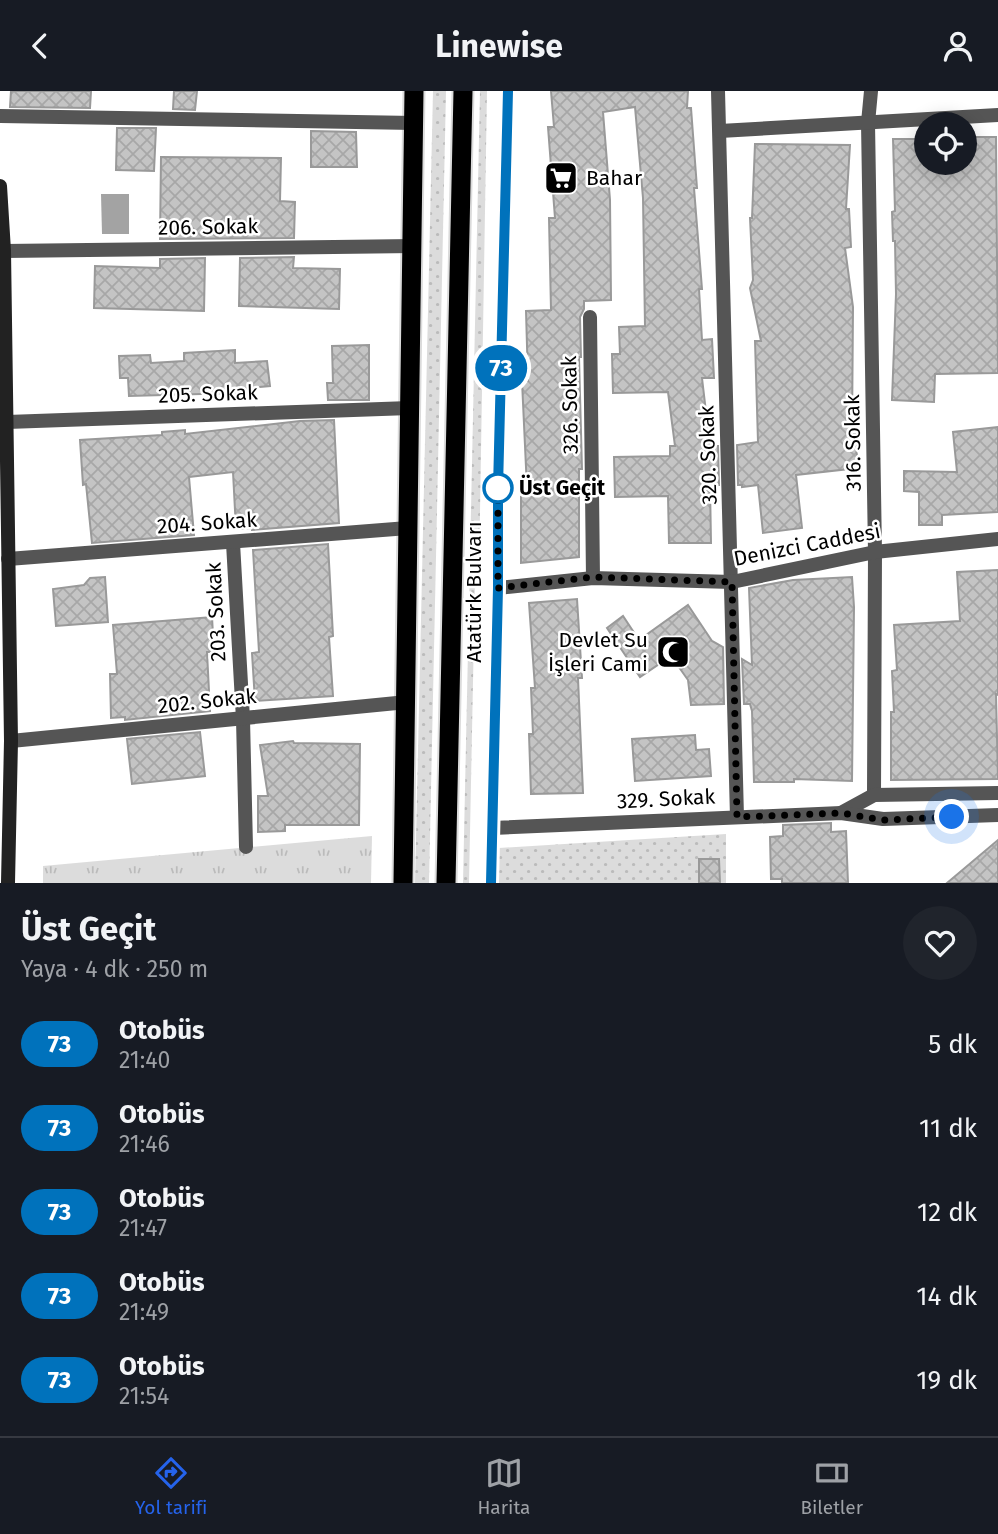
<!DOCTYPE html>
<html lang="tr">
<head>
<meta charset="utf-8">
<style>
	body { margin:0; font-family:"Fira Sans",sans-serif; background:#20242c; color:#f1f3f6; height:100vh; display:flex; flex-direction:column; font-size:26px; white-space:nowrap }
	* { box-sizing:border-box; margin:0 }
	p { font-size:23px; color:#9ea1a6 }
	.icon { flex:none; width:38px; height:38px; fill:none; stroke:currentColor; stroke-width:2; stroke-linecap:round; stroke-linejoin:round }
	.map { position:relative; height:792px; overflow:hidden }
	.sheet { display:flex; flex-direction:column; background:#171b24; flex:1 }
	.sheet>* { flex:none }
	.badge { padding:0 14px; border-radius:23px; font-size:24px; line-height:46px }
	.controls { position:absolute; left:914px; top:21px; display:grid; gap:14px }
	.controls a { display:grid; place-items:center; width:63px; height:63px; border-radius:50%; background:#171b24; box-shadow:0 4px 18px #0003; font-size:35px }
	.you { position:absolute; width:35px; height:35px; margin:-18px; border:5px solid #fff; border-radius:50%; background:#1a73e8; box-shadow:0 0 0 10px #1a73e833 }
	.map>.badge { position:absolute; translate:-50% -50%; box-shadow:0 0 0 4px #fff }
	.round { display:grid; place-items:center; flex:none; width:74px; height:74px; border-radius:37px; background:#20242c }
	.head { display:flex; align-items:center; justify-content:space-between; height:119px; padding:0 21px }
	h1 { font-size:33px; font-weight:700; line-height:52px }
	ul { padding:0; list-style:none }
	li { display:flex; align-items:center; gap:21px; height:84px; padding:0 21px }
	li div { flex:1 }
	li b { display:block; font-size:26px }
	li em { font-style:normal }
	li .badge { min-width:77px; font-weight:700; text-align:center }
	header { display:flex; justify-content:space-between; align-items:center; height:91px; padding:0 21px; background:#171b24; font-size:32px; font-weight:700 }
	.dock { display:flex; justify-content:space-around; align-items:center; height:98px; border-top:2px solid #363941; background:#171b24; font-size:19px; color:#9ea1a6 }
	.dock a { display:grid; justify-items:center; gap:4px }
	.dock .on { color:#2563eb }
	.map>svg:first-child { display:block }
	.grass { fill:url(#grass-dots) }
	.park { fill:url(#park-tufts) }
	.water { fill:#a3a3a3 }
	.building { fill:url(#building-cross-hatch); stroke:#999; stroke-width:2 }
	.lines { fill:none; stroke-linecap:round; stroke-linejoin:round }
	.trunk-casing { stroke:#dbdbdb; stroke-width:23 }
	.minor { stroke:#555; stroke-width:14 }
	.tertiary { stroke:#555; stroke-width:14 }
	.secondary { stroke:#222; stroke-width:14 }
	.trunk { stroke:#000; stroke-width:19 }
	.line-casing { stroke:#fff; stroke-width:16 }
	.line { stroke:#0072bc; stroke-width:10 }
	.walk { stroke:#000; stroke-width:7; stroke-dasharray:0 12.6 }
	.stop-dot { fill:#fff; stroke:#0072bc; stroke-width:3.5 }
	.labels { text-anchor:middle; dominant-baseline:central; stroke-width:5; stroke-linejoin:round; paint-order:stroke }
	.poi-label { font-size:21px; fill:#000; stroke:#fff; text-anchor:start }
	.street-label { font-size:21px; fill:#000; stroke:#fff }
	.stop-label { font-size:21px; font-weight:bold; fill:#000; stroke:#fff; text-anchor:start }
</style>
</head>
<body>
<header><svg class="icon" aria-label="back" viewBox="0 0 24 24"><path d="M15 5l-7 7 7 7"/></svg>Linewise<svg class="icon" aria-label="person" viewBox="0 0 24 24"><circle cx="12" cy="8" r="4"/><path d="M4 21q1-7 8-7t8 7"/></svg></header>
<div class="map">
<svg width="998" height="792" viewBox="0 0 998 792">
	<defs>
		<pattern id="grass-dots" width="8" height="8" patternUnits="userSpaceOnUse" patternTransform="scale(1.75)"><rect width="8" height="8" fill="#dcdcdc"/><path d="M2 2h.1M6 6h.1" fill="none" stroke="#bbb" stroke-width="1.8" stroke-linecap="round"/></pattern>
		<pattern id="park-tufts" width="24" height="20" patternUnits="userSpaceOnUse" patternTransform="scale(1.75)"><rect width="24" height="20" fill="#dcdcdc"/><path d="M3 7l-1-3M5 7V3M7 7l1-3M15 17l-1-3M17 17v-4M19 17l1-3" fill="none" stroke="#bbb"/></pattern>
		<pattern id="building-cross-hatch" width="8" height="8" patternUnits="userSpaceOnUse" patternTransform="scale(1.75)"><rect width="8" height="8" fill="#c4c4c4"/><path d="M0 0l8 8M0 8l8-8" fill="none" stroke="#a7a7a7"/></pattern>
	</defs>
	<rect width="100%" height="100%" fill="#fff"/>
	<g class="grass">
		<path d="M433,0H446L429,792H415Z"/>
		<path d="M480,0H487L479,481L475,490L469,792H463Z"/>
		<path d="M726,743V792H498L499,757Z"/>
	</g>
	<path class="park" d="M372,745L371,792H43V775Z"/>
	<path class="water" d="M101,103H129V143H102Z"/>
	<g class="building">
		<path d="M11,0H91L90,17L10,16Z"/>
		<path d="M174,0H197L195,19L173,18Z"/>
		<path d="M551,0H688L687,17H691L697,97H694L702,198H699L702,249L712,248L714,287H702L710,355H718L719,394H710L711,452H669L668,405L615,406L614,366L670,365V355H675L668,301L613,302L612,263H620L619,236L645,235L643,107L635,16L603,21L610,109L611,209L584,210V218L580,226L581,266H579L582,378H579V466L521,472V399L527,398L522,290H528L526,220L551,219L549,127H555L548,36H554Z"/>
		<path d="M117,37H156L154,80L116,79Z"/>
		<path d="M311,40L356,41L357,76H311Z"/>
		<path d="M964,46H996L998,282L935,283L934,311L892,309L896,203L895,150H893L892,121L895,120L893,48H926V72H964Z"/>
		<path d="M755,53L850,54L846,118H849L851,156L845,157L853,216L852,343H855L858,377L796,384L802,437L763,442L758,394L742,396V394H738L737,354L758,351L755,250H761L750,197L753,189L750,127H752Z"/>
		<path d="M161,66L281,67L280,110L295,111L294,147L160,148Z"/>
		<path d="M294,166L293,177L340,178L339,218L239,215L240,167Z"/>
		<path d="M205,167L204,220L94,217L95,175L160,177V168Z"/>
		<path d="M369,254V309H328L327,292H333L332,255Z"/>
		<path d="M235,259V272L267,270L270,295L237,298V302L129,305L128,287H120L119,265L150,264L151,272L184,270V262Z"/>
		<path d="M334,329L339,432L252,439V437L236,438L233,381L189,386L194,444L92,452L86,393L83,394L80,349L162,344V341L185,339V343L300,330Z"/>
		<path d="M998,336V421L942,424V434H919V401L904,400V380L957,381L953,341Z"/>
		<path d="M328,453L333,545L329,546L333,605L255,610L252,562L259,561L253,459Z"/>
		<path d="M998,479V604L996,603L998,688L891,689V621H894L892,580L897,579L894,534L960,530L957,481Z"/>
		<path d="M105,486L108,531L56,535L53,498L84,494L90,487Z"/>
		<path d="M852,486L854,516L852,690L794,688V691H754L752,620L750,613H744L742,568L752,574L749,497L793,489Z"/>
		<path d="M577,508L582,587H578L583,702L531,703L529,643H533L531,597H535L529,512Z"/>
		<path d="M688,514L712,550L723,556L724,613L691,614L688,589L671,565L640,586L607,537L623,525L639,549Z"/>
		<path d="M212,526L214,561H207L210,620L125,629V626L111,627L110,583H117L113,534Z"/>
		<path d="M200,641L205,685L132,693L127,648Z"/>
		<path d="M695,644L696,659L709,658L711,685L635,690L632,648Z"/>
		<path d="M293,650L294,652L360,653L359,734H285V740L258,741V705H268L260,654Z"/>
		<path d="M831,732V741L846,740L848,792H782V788H771L770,746L783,745V734Z"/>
		<path d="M998,749V792H947Z"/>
		<path d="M699,768H719L720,792H699Z"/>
	</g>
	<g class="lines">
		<defs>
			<g id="trunk">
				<path d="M403,792L414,0"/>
				<path d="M446,792L463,0"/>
			</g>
		</defs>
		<use href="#trunk" class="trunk-casing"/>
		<g class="minor">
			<path d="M718,0L737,726"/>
			<path d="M871,0L868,32L875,461L874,704"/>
			<path d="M0,25L414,32"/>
			<path d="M720,40L998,24"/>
			<path d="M4,160L414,155"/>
			<path d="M590,226L593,487"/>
			<path d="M7,331L410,317"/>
			<path d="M233,452L243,628L246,756"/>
			<path d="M8,468L408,437"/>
			<path d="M11,650L407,611"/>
		</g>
		<g class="tertiary">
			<path d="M498,497L593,487L732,491L875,461L998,448"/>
			<path d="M841,722L874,704L998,702"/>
			<path d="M493,737L841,722L883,728L998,724"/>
		</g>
		<g class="secondary">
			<path d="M0,95L4,160L11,650L8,792"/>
			<path d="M491,792L498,497V397L508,0"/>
		</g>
		<use href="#trunk" class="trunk"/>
	</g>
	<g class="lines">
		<defs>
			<path id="line" d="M491,792L498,497V397L508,0"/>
		</defs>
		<use href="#line" class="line-casing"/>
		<use href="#line" class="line"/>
		<path class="walk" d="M498,397V497L593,486L732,491L737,726L841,722L883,729L952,726"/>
	</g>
	<defs>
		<symbol id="supermarket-square" viewBox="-11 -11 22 22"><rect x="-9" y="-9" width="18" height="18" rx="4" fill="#000" stroke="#fff"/><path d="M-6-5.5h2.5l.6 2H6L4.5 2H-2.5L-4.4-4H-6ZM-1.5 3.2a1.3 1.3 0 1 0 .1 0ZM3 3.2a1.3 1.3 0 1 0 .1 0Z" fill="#fff"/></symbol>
		<symbol id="mosque-square" viewBox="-11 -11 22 22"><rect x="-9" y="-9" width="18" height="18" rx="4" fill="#000" stroke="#fff"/><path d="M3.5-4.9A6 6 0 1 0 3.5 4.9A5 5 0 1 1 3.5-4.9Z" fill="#fff"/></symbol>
	</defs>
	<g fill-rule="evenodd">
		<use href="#supermarket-square" x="542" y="68" width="38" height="38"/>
		<use href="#mosque-square" x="654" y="542" width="38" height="38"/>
	</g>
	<circle class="stop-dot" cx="498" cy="397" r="14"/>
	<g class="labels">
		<g class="poi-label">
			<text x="586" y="87">Bahar</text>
			<text x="648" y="549" text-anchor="end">Devlet Su<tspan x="648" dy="24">İşleri Cami</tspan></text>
		</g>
		<g class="street-label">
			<text transform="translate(208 136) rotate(-1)">206. Sokak</text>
			<text transform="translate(208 303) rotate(-2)">205. Sokak</text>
			<text transform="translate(570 314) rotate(-91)">326. Sokak</text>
			<text transform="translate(853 352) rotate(-91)">316. Sokak</text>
			<text transform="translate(708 364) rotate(-92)">320. Sokak</text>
			<text transform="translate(207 432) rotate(-4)">204. Sokak</text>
			<text transform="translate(807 454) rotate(-11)">Denizci Caddesi</text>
			<text transform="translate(474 501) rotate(-90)">Atatürk Bulvarı</text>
			<text transform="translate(216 521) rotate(-93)">203. Sokak</text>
			<text transform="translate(207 610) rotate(-6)">202. Sokak</text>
			<text transform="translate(666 708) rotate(-3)">329. Sokak</text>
		</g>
		<g class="stop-label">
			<text x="519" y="397">Üst Geçit</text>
		</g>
	</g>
</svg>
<div class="controls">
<a><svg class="icon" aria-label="locate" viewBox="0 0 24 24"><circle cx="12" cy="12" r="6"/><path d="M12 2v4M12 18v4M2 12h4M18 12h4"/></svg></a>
</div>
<div class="you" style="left:952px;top:726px"></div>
<b class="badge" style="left:501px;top:277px;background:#0072bc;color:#fff">73</b>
</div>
<section class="sheet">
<div class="head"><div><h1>Üst Geçit</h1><p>Yaya · 4 dk · 250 m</p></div><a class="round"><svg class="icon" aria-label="heart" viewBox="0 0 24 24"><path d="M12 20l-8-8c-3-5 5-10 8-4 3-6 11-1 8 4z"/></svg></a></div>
<ul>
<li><span class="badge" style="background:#0072bc;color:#fff">73</span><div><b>Otobüs</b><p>21:40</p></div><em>5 dk</em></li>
<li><span class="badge" style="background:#0072bc;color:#fff">73</span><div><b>Otobüs</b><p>21:46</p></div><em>11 dk</em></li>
<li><span class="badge" style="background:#0072bc;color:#fff">73</span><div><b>Otobüs</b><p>21:47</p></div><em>12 dk</em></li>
<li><span class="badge" style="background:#0072bc;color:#fff">73</span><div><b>Otobüs</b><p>21:49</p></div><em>14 dk</em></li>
<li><span class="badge" style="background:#0072bc;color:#fff">73</span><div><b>Otobüs</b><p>21:54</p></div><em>19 dk</em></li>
</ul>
</section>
<nav class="dock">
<a class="on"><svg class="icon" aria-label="directions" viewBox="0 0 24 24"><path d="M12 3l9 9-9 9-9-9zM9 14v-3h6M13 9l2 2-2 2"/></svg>Yol tarifi</a>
<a><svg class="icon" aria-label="map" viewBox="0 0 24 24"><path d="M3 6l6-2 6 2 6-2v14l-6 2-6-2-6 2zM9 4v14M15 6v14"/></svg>Harita</a>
<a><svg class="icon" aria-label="tickets" viewBox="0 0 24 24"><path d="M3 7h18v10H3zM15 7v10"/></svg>Biletler</a>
</nav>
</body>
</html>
